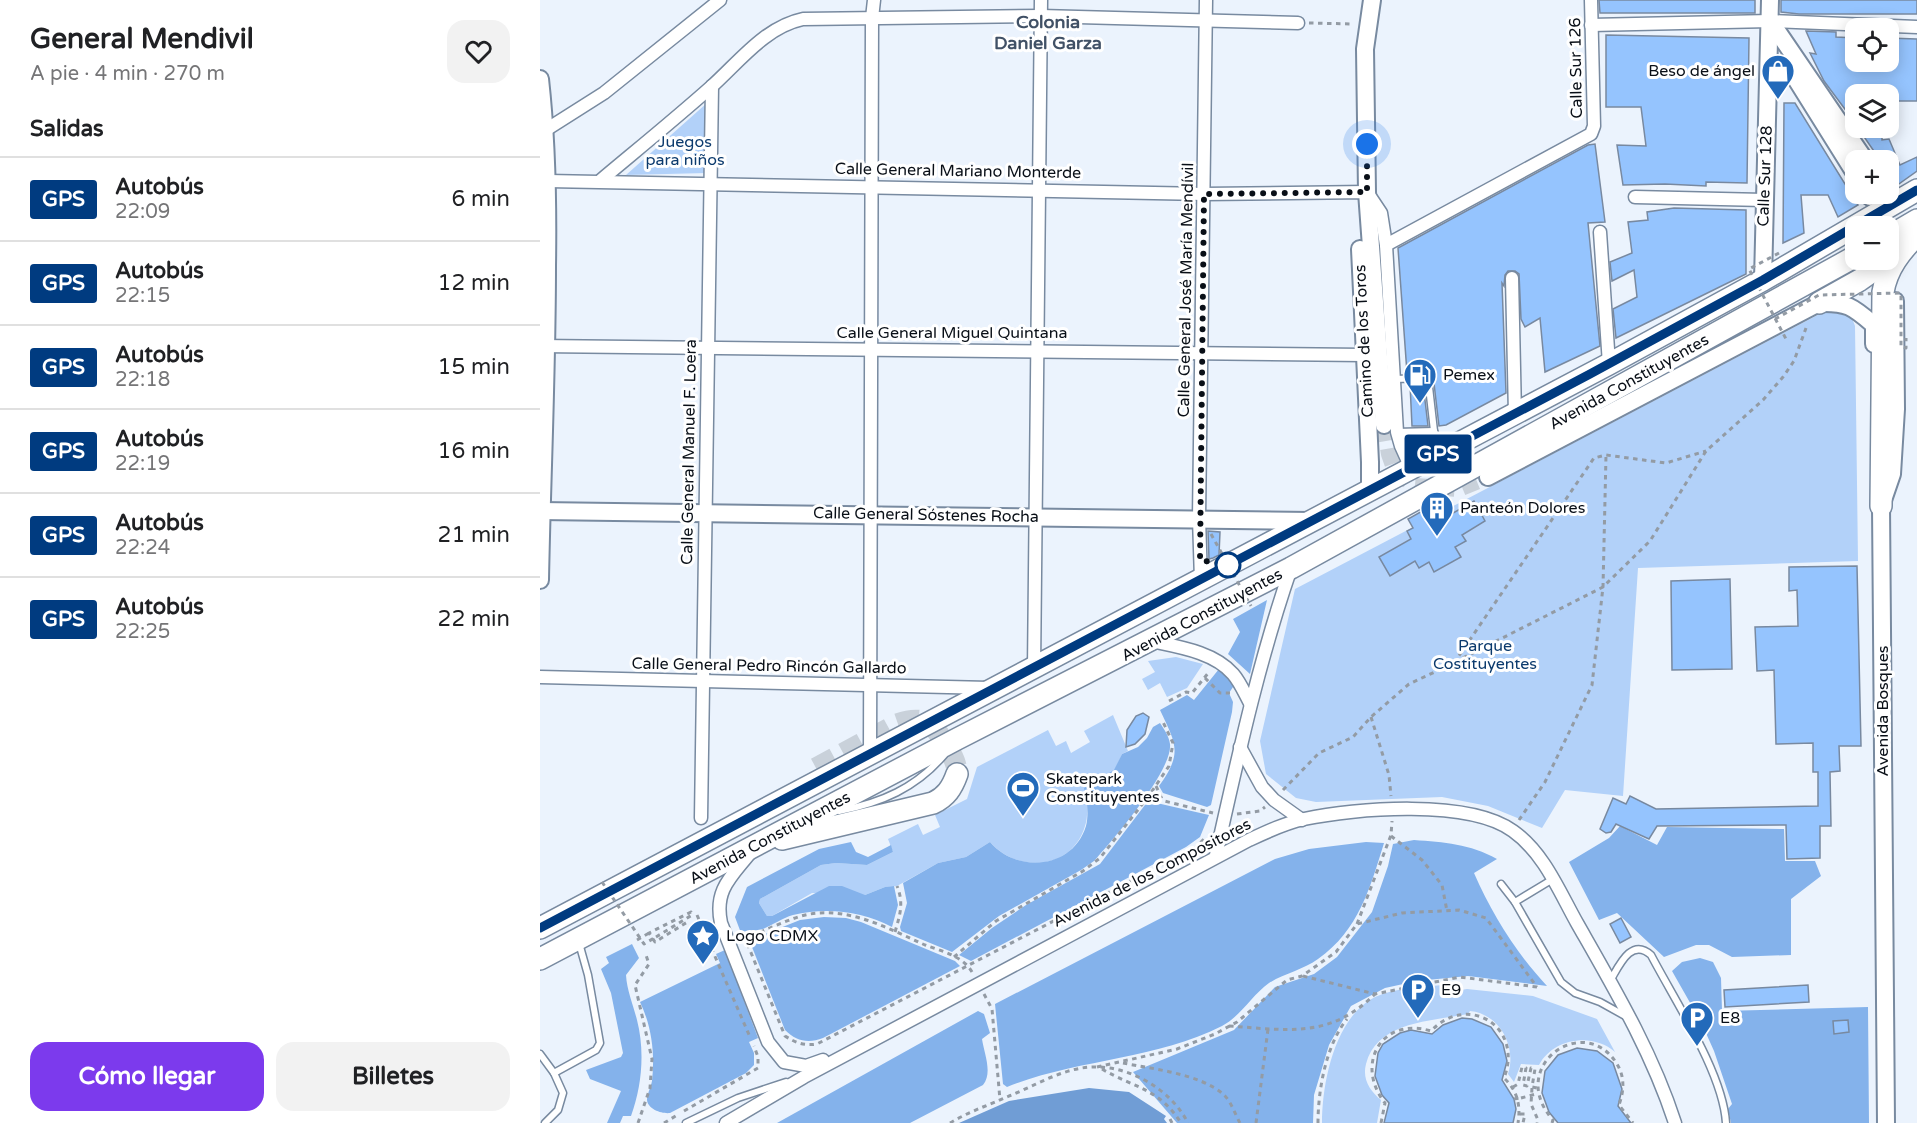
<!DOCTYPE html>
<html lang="es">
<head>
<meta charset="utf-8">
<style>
	body { margin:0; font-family:"Varela Round",sans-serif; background:#f2f2f2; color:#202124; height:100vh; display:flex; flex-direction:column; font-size:22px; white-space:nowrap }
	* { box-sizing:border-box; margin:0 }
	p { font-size:20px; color:#757577 }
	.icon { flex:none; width:33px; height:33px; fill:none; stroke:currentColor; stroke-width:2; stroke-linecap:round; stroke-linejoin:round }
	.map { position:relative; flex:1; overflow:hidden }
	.details { display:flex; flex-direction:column; background:#fff; width:540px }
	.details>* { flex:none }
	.badge { padding:0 12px; border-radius:4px; font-size:21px; line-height:39px }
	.controls { position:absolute; left:1305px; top:18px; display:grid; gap:12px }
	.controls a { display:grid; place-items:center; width:54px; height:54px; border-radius:12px; background:#fff; box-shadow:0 3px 15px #0003; font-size:30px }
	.you { position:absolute; width:30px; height:30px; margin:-15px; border:4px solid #fff; border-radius:50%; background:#1a73e8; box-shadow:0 0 0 9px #1a73e833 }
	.map>.badge { position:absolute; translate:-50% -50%; box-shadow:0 0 0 3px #fff }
	h2 { padding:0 30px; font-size:22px; line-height:54px }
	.round { display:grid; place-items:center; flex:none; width:63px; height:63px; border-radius:18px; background:#f2f2f2 }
	.summary { display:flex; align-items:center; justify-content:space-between; height:102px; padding:0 30px }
	h1 { font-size:28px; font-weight:700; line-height:45px }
	.action { display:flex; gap:12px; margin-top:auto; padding:12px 30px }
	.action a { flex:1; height:69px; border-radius:18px; background:#7c3aed; color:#fff; font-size:24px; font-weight:700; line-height:69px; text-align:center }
	.action a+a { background:#f2f2f2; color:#202124 }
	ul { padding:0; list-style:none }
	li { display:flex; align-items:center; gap:18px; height:84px; padding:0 30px; border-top:2px solid #e0e0e0 }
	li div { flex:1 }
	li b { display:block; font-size:22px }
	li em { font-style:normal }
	li .badge { min-width:66px; font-weight:700; text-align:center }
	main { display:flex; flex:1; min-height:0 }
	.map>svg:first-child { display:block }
	.green { fill:#b2d1f9 }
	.forest { fill:#84b2eb }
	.water { fill:#709dd5 }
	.building { fill:#95c4fe; stroke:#7889a0; stroke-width:1.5 }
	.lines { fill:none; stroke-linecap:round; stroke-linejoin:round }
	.secondary-tunnel { stroke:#c9d1da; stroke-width:16; stroke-dasharray:16 8; stroke-linecap:butt }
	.highway-tunnel { stroke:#c9d1da; stroke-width:21; stroke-dasharray:21 10; stroke-linecap:butt }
	.lane-casing { stroke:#788aa0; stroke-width:9 }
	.street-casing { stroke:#788aa0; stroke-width:15 }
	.secondary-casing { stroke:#788aa0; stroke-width:20 }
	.highway-casing { stroke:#788aa0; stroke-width:24 }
	.path { stroke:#939ba4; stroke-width:3; stroke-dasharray:4.5 4.5; stroke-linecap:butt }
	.lane { stroke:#fff; stroke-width:6 }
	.street { stroke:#fff; stroke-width:12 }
	.secondary { stroke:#fff; stroke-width:16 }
	.highway { stroke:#fff; stroke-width:21 }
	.path-bridge { stroke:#939ba4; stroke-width:3; stroke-dasharray:4.5 4.5; stroke-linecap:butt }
	.line-casing { stroke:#fff; stroke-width:14 }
	.line { stroke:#003b80; stroke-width:9 }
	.walk { stroke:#090f17; stroke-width:6; stroke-dasharray:0 10.8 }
	.stop-dot { fill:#fff; stroke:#003b80; stroke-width:3 }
	.labels { text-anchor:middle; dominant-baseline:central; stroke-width:6; stroke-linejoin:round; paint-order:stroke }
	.street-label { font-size:16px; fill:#090f17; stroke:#fff }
	.poi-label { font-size:16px; fill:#090f17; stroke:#fff; text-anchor:start }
	.park-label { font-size:16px; fill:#0b3a6d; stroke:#fff }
	.neighbourhood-label { font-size:18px; font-weight:bold; fill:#415166; stroke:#fff }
</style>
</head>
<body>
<main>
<section class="details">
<div class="summary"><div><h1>General Mendivil</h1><p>A pie · 4 min · 270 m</p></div><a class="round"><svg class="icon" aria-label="heart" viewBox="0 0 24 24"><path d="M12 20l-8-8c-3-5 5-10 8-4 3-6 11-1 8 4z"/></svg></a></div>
<h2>Salidas</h2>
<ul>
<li><span class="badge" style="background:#003b80;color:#fff">GPS</span><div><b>Autobús</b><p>22:09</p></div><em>6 min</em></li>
<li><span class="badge" style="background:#003b80;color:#fff">GPS</span><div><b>Autobús</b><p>22:15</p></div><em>12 min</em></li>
<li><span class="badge" style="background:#003b80;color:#fff">GPS</span><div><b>Autobús</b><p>22:18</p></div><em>15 min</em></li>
<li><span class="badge" style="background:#003b80;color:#fff">GPS</span><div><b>Autobús</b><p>22:19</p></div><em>16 min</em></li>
<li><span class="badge" style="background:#003b80;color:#fff">GPS</span><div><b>Autobús</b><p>22:24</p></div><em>21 min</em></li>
<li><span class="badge" style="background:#003b80;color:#fff">GPS</span><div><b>Autobús</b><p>22:25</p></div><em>22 min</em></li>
</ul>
<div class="action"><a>Cómo llegar</a><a>Billetes</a></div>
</section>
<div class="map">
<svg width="1377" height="1123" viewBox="0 0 1377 1123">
	<rect width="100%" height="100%" fill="#ebf3fd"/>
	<g class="green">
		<path d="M167,103V173L86,175Z"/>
		<path d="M1293,307L1310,313L1315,326L1318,561L1098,568L1083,796L1025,790L1002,828L948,806L902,797L776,802L756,798L726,774L720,741L755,589Z"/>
		<path d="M636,657L663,664L647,688L627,697L620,683L608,690L602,679L615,672L608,661Z"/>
		<path d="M573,715L588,751L582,754L575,770L547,798C547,807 548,818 545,826C532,870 478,874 450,842L426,857L398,863L357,886L345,887L325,895L272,893L232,916H227L219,903L220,899L281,865L296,863L327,865L353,852L348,839L378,824L383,835L400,827L395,815L427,799L437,767L508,730L516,746L526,741L531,753L550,742L544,731Z"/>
		<path d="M903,985H919L921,990L927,989L993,996L1057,1019L1075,1052C1053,1032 1013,1038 999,1065L981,1064L974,1082L968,1074C977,1047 960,1014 930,1011L928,1014C893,1021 837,1021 826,1064C822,1079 830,1091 841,1100L837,1123H782C782,1082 795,1017 835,997C855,988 881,987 903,985Z"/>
	</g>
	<g class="forest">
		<path d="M727,600L710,674L688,654L700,632L693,619Z"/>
		<path d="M679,669L695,684L689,693L693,702L692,712L671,805L667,807L623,793L619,786C643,753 636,744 620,710L647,695L654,700Z"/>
		<path d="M620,723C624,729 629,736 630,744C633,770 573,840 554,861L541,870L459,916L412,952L361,931L360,927L367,903L363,883L398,863L426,857L450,842C477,874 533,869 546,826C549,814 547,800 544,788L574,770L582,754L598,747L607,738L613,727Z"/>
		<path d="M608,801L669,815L660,837L646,847L431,961L419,955L452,928L486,905L560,864Z"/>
		<path d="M1080,826L1117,845L1127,827L1244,829L1245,861H1275L1281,876L1251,899V955L1192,957L1169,945H1156L1124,957L1077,913L1059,920L1029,862L1069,838Z"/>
		<path d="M874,840C904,842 930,844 957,859L934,873C952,914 976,953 1007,986L928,976L877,981L845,988L811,1006L789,1045L774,1095L773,1123H637L593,1072L694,1030L735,987L774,974L797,957L832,912L848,866L853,844Z"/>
		<path d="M311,842L316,852L328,857L351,845L353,852L327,865L296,863L281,865L220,899L219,903L227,916H232L289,886H302L325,895L345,887L354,886L358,905L352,927C322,911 286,907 253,915C242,918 233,925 223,929C216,931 208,930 201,933L195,917L207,887L279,849Z"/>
		<path d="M826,842L844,843C830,888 819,930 778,959C763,970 745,973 729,983C712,995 701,1016 682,1026C615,1060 536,1059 467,1087L463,1084L455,1004L735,859L769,849Z"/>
		<path d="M284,917L306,918L321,922L415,961L420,966L283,1038C268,1044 256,1041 245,1030L210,942L213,939L260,920Z"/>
		<path d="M92,944L99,958L86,975C87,991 93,1004 97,1020C105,1051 102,1086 91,1116H83L80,1123H67L81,1091L50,1079L46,1070L81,1057L83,1053L71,993L61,969L69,963L66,957Z"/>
		<path d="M185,950L218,1038L209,1042L214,1053V1065L206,1073L130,1113C123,1114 108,1110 107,1100C107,1094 111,1087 112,1081C115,1054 112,1027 100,1002L180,963L176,954Z"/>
		<path d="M1160,958L1173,962L1181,978L1182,1011L1328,1007L1329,1123H1191L1188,1109L1192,1104L1174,1051L1161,1022L1132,971L1142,962Z"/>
		<path d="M438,1011L444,1014L450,1033L442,1039C444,1053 453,1073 443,1085L370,1123H237Z"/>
	</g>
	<path class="water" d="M549,1088L589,1092L626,1116L624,1119L627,1123H419L469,1101Z"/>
	<g class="building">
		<path d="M1059,0H1215V13H1060Z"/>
		<path d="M1241,0H1377V14H1259L1241,12Z"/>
		<path d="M1266,31L1296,32V37L1316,38V62H1348V38L1377,39V101H1348V94H1316V124L1284,81L1270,53L1276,54Z"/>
		<path d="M1066,35L1209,38L1207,183L1166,182V186L1125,184L1083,185L1077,145L1106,146L1101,107H1066Z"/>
		<path d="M1244,103H1255L1318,205L1298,217L1288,195H1261L1264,233L1243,243Z"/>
		<path d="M1318,128H1342V140L1349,139L1360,165L1377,157V171L1356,186L1348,175V160H1340Z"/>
		<path d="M1055,144L1065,222L1048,223L1060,346L1005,372L1000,318L985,327L981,319L979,274L975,271H968L965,275L964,286L962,283L966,393L906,425L899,426L893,375L888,373H867L858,248L1048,145Z"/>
		<path d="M1134,208L1206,210V274L1076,338L1073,309L1097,297L1094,270L1072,281L1070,262L1092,253L1088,222L1108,220L1107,212Z"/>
		<path d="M883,383L888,426H872L870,384Z"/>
		<path d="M934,501L945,521L922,535L926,541L915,547L921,557L894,572L889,562L879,568L875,561L850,576L839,557L871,539L867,531L873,528L868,519L884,510L889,519L904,510L908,516Z"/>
		<path d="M668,531L680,532L679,555L673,558L669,559Z"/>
		<path d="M1317,566L1321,746H1299L1300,771L1290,772L1291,826H1280V858L1247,859L1246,825L1117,826L1109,839L1076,824L1071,832L1066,833L1060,829L1073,798L1086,804L1090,796L1116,809L1278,806V772H1273V743L1236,744L1234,670L1217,671L1215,627L1258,626L1257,590L1249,591V567Z"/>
		<path d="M1190,579L1192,669L1132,670L1131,581Z"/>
		<path d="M603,713L609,717L605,734L595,744L586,747L587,730L596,716Z"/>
		<path d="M1081,918L1091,937L1080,943L1070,924Z"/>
		<path d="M1268,985L1269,1002L1185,1007L1184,990Z"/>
		<path d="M922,1018L932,1019L951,1027L963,1044L967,1061L962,1080L974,1099L976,1109L973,1123H844L849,1103L842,1095L835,1076L838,1053L843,1044L860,1033L871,1030L892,1034L903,1025Z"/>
		<path d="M1308,1020L1309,1032L1294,1034L1293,1021Z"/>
		<path d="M1037,1048L1057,1051L1073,1063L1082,1089L1078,1106L1091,1123H1018L1009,1112L1002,1093L1005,1071L1018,1055Z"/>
	</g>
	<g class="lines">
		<path class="secondary-tunnel" d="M844,425L849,454L855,471L875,486L919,489L948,477"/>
		<path class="highway-tunnel" d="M276,768L357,724C385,714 394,724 407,747C413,756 417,764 417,774"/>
		<defs>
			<g id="lane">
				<path d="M854,379L888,378L894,431L901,448"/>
				<path d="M857,432L894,431"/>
				<path d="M299,811C341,803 376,788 404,755"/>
				<path d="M961,884L975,902L1021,982L1035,993L1060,1002L1087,1017"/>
				<path d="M975,902L1013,879"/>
				<path d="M1070,981C1079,966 1091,937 1111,955C1135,1001 1183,1073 1186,1123"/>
				<path d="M0,1054L14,1073L23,1093L18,1110L5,1123"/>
				<path d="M14,1073L56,1050L60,1043L48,975L39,943"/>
				<path d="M146,1123L198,1098L246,1082"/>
			</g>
			<g id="street">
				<path d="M1051,25L1230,21L1377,27"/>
				<path d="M1,133L64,93L180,0"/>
				<path d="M61,180C98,149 135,119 171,87C199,62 225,27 263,19L501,16L758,23"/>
				<path d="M8,181L664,194L827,192L841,213L846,245L857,432L861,446L871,468"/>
				<path d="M1095,197L1224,200"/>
				<path d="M1060,232L1069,364"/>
				<path d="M846,245L1051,134L1054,126L1051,0"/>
				<path d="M972,278L975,415"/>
				<path d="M0,346L824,355"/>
				<path d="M661,580L659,518L666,0"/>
				<path d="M611,641C639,647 674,652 693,674C700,682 705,694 710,703"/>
				<path d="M494,669L501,0"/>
				<path d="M0,677L449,688"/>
				<path d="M700,747L722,787L734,800L762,820"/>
				<path d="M330,754L332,18L334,0"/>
				<path d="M161,818L172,86"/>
				<path d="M210,853C191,877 174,890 181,923L228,1042L244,1062L266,1066L283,1060"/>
				<path d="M676,855C698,757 718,664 751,568"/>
				<path d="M186,1123L264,1077L709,840C726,832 745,823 764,819C816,808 929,799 973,831C1004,853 1019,891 1037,923C1074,988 1112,1052 1135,1123"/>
			</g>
			<g id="secondary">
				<path d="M832,0L825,49L827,192L844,425"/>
				<path d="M1231,22L1325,160"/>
				<path d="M1246,63L1316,175"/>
				<path d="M0,79C7,142 8,203 7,266C7,370 2,475 0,580"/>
				<path d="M1327,194L1330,197"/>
				<path d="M820,249L830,462V491"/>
				<path d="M1223,280L1230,0"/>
				<path d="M948,477L1279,303C1308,302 1313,307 1334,325V344"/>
				<path d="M0,511L771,521"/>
				<path d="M1346,1123L1341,506L1352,474L1356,409L1355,301"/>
			</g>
			<g id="highway">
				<path d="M1348,237L1377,220"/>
				<path d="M1279,303L1320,280L1357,254"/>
				<path d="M1341,506L1343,292C1347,268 1361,251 1377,235"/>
				<path d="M242,839L393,803C406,797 412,788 417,774"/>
				<path d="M0,928L1069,364L1223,280L1377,190"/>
				<path d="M0,959L417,739L751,568L1316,256"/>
			</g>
		</defs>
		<use href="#lane" class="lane-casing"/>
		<use href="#street" class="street-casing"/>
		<use href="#secondary" class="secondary-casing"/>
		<use href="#highway" class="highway-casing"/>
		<g class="path">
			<path d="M769,23L813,24"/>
			<path d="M915,662L1063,587L1110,541L1166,451L1223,400L1243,377L1254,361L1266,328"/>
			<path d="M665,678L680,693H690"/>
			<path d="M629,701L646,692L652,693L669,672"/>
			<path d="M831,717L849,775L851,796"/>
			<path d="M616,786L622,799"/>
			<path d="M743,790L779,753L813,737L831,717L869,684L914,663L1054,458L1066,455L1126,463L1166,451"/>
			<path d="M608,797L673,813"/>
			<path d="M697,814L720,811L725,807"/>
			<path d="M979,820L1005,782L1052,685L1063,587L1066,455"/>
			<path d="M851,836L882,860L902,885L907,911"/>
			<path d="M157,915L210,1037"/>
			<path d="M817,924L851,835L852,821"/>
			<path d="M355,932C360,915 364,903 357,886"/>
			<path d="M116,937L152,915L151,912L109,933L115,942L149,921"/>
			<path d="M97,940L109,933"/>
			<path d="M162,949L170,945"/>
			<path d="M414,957L456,921L543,871L560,858L608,797L629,766L633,743L623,722"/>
			<path d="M432,972C423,956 401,951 385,945C347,928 305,904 261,916C242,922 224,931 205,938L245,1036C256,1043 264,1046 277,1044L656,847L666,837"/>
			<path d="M763,976L835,994L920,977L997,987"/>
			<path d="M444,994L452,1009L460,1100"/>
			<path d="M689,1026C748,1030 790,1039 835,994"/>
			<path d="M583,1063C613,1069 660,1074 683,1094C691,1101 695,1114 700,1123"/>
			<path d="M557,1067L637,1049L675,1034L697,1022L747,980L762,976L796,952L817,924L862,913L919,910L946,918L997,987"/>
			<path d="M562,1069C594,1088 619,1088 641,1123"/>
			<path d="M973,1087L978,1084L982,1067L986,1068L983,1085L987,1086L991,1068L995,1069L992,1087L997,1088"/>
			<path d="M992,1088L991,1104L998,1120L997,1123"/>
			<path d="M974,1099L981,1098"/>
			<path d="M144,1111L218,1068V1057L214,1046"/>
			<path d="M980,1114H985L983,1123"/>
			<path d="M630,1119L632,1123"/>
			<path d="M98,1123L110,1088L112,1059L95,985L109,964L105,952"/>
			<path d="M124,1123L139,1114"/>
			<path d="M410,1123C428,1112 449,1105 469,1096C497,1085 526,1066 557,1067C592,1067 632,1091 648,1123"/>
			<path d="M716,1123L728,1029"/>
			<path d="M778,1123C778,1090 786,1045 807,1019"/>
			<path d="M841,1123L845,1103C814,1064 842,1016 891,1031C928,992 984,1027 964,1078C977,1090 981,1105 978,1123"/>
			<path d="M1012,1123L1013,1120C965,1066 1045,1011 1077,1064C1085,1077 1084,1091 1079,1105L1093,1123"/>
		</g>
		<use href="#lane" class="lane"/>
		<use href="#street" class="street"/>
		<use href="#secondary" class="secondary"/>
		<use href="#highway" class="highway"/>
		<g class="path-bridge">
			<path d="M1239,253L1209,269L1246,339"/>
			<path d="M1235,319L1279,295L1361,293V347L1366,348V338"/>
			<path d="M671,534L711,606"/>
			<path d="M62,882L104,944L116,937"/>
			<path d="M981,1098L996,1094"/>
		</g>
	</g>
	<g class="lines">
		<defs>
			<path id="line" d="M0,928L1050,374L1223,280L1377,190"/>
		</defs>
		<use href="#line" class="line-casing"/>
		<use href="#line" class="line"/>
		<path class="walk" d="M688,565L660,560L664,194L827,192V144"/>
	</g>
	<defs>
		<symbol id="shop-pin" viewBox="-11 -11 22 30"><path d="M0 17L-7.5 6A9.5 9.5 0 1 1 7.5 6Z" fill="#236aba" stroke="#fff"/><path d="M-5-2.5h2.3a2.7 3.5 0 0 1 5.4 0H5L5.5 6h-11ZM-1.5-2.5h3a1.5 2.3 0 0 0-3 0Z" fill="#fff"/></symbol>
		<symbol id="fuel-pin" viewBox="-11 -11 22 30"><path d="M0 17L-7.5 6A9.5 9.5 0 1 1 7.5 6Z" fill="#236aba" stroke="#fff"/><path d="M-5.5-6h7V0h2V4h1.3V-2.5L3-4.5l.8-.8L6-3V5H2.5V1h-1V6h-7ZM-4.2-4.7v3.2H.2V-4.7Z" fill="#fff"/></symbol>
		<symbol id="building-pin" viewBox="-11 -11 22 30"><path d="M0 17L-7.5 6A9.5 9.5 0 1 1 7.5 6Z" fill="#236aba" stroke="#fff"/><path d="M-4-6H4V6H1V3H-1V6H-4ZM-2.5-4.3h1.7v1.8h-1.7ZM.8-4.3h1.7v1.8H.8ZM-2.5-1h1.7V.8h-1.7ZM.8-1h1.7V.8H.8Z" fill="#fff"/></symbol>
		<symbol id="stadium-pin" viewBox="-11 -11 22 30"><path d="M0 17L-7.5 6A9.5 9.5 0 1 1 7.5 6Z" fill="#236aba" stroke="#fff"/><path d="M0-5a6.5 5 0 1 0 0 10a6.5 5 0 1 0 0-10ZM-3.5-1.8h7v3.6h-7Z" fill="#fff"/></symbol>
		<symbol id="sight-pin" viewBox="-11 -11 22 30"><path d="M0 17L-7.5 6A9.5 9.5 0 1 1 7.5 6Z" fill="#236aba" stroke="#fff"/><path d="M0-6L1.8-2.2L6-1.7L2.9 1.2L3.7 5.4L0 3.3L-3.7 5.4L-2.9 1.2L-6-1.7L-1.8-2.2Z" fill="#fff"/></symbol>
		<symbol id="parking-pin" viewBox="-11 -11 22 30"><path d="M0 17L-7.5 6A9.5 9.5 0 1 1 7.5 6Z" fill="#236aba" stroke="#fff"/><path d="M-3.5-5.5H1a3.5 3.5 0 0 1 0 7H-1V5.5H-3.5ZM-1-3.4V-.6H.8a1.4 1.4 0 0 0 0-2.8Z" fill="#fff"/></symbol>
	</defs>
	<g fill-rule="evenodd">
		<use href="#shop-pin" x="1219" y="52" width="38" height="52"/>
		<use href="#fuel-pin" x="861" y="356" width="38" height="52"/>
		<use href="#building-pin" x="878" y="489" width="38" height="52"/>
		<use href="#stadium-pin" x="464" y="769" width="38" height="52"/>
		<use href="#sight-pin" x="144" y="917" width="38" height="52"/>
		<use href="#parking-pin" x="859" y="971" width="38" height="52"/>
		<use href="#parking-pin" x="1138" y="999" width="38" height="52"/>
	</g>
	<circle class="stop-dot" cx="688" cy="565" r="12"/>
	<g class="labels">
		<g class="street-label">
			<text transform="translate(1036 68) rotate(-91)">Calle Sur 126</text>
			<text transform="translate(418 171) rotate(1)">Calle General Mariano Monterde</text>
			<text transform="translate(1225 176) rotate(-88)">Calle Sur 128</text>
			<text transform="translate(646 290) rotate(-89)">Calle General José María Mendívil</text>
			<text x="412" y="333">Calle General Miguel Quintana</text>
			<text transform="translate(824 341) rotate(-93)">Camino de los Toros</text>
			<text transform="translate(1089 382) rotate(-29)">Avenida Constituyentes</text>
			<text transform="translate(149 452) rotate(-89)">Calle General Manuel F. Loera</text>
			<text transform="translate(386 515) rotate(1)">Calle General Sóstenes Rocha</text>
			<text transform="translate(662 615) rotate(-28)">Avenida Constituyentes</text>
			<text transform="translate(229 666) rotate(1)">Calle General Pedro Rincón Gallardo</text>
			<text transform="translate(1343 711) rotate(-90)">Avenida Bosques</text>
			<text transform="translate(230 838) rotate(-28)">Avenida Constituyentes</text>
			<text transform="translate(612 873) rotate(-27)">Avenida de los Compositores</text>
		</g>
		<g class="poi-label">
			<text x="1215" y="71" text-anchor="end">Beso de ángel</text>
			<text x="903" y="375">Pemex</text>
			<text x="920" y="508">Panteón Dolores</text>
			<text x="506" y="779">Skatepark<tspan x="506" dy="18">Constituyentes</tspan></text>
			<text x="186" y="936">Logo CDMX</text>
			<text x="901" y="990">E9</text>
			<text x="1180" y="1018">E8</text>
		</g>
		<g class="park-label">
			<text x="145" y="142">Juegos<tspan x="145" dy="18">para niños</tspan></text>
			<text x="945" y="646">Parque<tspan x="945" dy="18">Costituyentes</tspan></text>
		</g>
		<g class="neighbourhood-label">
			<text x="508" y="22">Colonia<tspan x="508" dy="21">Daniel Garza</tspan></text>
		</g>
	</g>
</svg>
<div class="controls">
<a><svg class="icon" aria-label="locate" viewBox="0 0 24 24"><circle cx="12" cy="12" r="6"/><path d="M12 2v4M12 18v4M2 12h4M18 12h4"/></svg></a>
<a><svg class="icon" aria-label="layers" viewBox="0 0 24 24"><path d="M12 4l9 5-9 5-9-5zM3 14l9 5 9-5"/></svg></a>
<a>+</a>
<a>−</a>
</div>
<div class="you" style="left:827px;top:144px"></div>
<b class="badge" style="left:898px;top:454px;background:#003b80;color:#fff">GPS</b>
</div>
</main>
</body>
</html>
